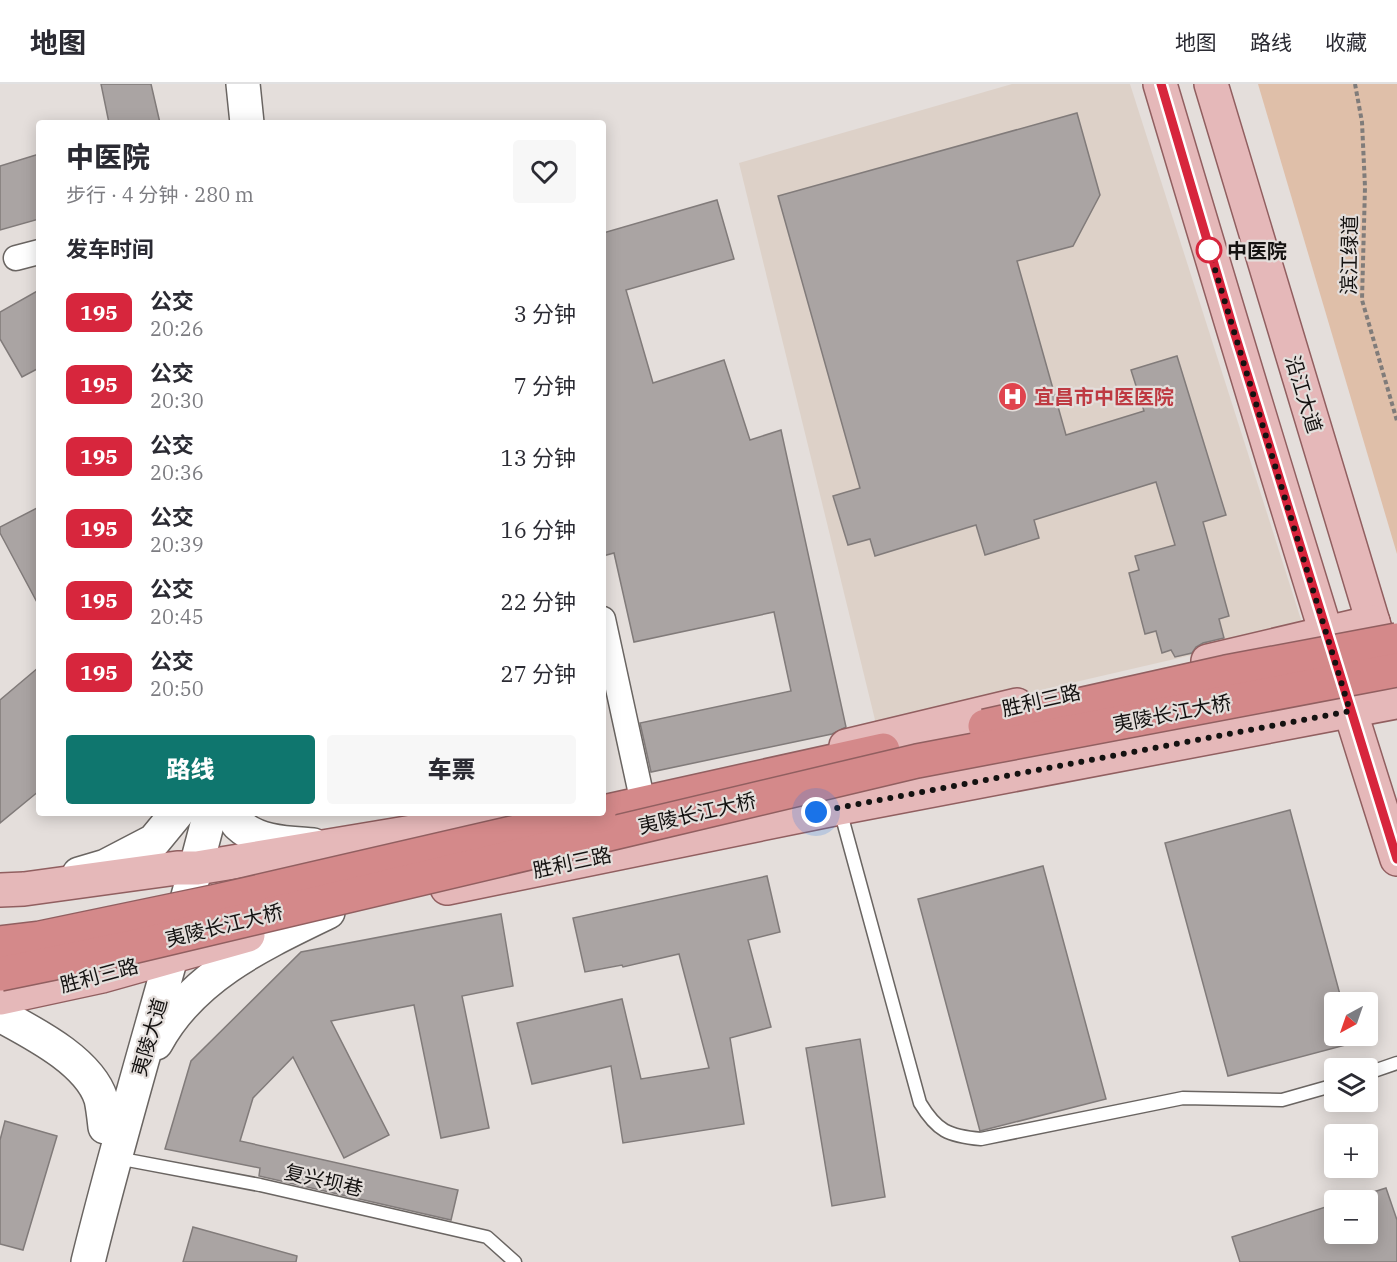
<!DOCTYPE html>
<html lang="zh">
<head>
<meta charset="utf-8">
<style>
	body { margin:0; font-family:"IBM Plex Serif","Noto Sans SC",serif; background:#f7f7f7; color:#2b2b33; height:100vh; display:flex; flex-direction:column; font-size:22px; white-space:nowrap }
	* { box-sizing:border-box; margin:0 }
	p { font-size:20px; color:#7c7c81 }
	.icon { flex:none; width:33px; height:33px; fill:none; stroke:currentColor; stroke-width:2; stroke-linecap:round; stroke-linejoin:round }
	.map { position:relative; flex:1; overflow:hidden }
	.drawer { position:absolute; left:36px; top:36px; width:570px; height:696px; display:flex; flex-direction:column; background:#fff; border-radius:6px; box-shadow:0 3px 15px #0003 }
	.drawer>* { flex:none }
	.badge { padding:0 12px; border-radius:9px; font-size:21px; line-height:39px }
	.needle { width:39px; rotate:220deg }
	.buttons { position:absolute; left:1324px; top:908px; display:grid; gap:12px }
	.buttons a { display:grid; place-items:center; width:54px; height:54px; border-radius:6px; background:#fff; box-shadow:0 3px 15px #0003; font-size:30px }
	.you { position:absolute; width:30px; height:30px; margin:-15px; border:4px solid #fff; border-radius:50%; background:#1a73e8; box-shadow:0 0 0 9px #1a73e833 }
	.map>.badge { position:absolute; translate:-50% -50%; box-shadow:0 0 0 3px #fff }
	h2 { padding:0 30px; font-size:22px; line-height:54px }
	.round { display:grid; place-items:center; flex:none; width:63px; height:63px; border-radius:6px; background:#f7f7f7 }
	.overview { display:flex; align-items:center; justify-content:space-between; height:102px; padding:0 30px }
	h1 { font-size:28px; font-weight:800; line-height:45px }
	.primary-button { display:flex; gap:12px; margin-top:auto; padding:12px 30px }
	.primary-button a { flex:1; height:69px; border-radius:6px; background:#0f766e; color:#fff; font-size:24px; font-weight:800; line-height:69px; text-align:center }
	.primary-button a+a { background:#f7f7f7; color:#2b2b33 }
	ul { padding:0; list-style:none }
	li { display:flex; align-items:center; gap:18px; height:72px; padding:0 30px }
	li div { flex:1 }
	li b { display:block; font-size:22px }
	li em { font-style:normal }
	li .badge { min-width:66px; font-weight:700; text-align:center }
	header { display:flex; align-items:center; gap:36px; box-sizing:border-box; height:84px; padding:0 30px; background:#fff; border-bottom:2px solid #e1e1e2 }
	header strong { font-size:28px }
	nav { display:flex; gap:33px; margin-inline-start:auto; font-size:21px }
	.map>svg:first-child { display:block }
	.built { fill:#ddd1c8 }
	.green { fill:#dfbfa9 }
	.building { fill:#aaa4a3; stroke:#817b7a; stroke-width:1.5 }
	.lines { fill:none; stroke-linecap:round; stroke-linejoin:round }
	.lane-casing { stroke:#6a6562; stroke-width:15 }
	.street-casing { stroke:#6a6562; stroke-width:27 }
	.secondary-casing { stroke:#6a6562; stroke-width:36 }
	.primary-casing { stroke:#915f60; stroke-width:36 }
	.highway-casing { stroke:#915f60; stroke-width:36 }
	.path { stroke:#807c7a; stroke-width:4; stroke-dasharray:4.5 3; stroke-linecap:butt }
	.lane { stroke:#fff; stroke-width:12 }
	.street { stroke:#fff; stroke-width:24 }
	.secondary { stroke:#fff; stroke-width:33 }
	.primary { stroke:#e5b8b9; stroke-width:33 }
	.highway { stroke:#d4898a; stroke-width:33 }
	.highway-bridge-casing { stroke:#915f60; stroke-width:36; stroke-linecap:butt }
	.highway-bridge { stroke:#d4898a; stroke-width:33 }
	.line-casing { stroke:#fff; stroke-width:14 }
	.line { stroke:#d7263d; stroke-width:9 }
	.walk { stroke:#141211; stroke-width:6; stroke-dasharray:0 10.8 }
	.stop-dot { fill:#fff; stroke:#d7263d; stroke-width:3 }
	.labels { text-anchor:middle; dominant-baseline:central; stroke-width:4.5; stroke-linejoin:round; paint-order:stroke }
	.stop-label { font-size:20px; font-weight:bold; fill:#141211; stroke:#e4dedb; text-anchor:start }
	.street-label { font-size:20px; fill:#141211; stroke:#e4dedb }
	.health-label { font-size:20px; font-weight:bold; fill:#be3a42; stroke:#e4dedb; text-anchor:start }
</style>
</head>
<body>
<header>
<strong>地图</strong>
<nav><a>地图</a><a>路线</a><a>收藏</a></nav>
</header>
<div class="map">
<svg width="1397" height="1178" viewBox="0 0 1397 1178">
	<rect width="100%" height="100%" fill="#e4dedb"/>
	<path class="built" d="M1012,0H1130L1304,545L877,644L739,79Z"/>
	<path class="green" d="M1258,0H1397V470Z"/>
	<g class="building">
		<path d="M101,0H151L160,39H109Z"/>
		<path d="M1077,29L1100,111L1073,162L1017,177L1066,351L1144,327L1131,286L1177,272L1226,431L1203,438L1229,532L1219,535L1224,554L1203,559L1196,563L1192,569L1175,573L1171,566L1162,569L1156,547L1145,550L1129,489L1139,486L1135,472L1175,461L1156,398L1034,436L1039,454L985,471L976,441L875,472L870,455L848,461L833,412L860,404L778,112Z"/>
		<path d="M39,70V135L0,146V82Z"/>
		<path d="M717,116L734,175L626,206L653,299L724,276L750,356L781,346L846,643L832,650L651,688L640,639L791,607L774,528L634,558L614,469L603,472V149Z"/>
		<path d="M39,206V284L22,293L0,255V228Z"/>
		<path d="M39,423V522L0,449V443Z"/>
		<path d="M39,583V707L0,739V616Z"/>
		<path d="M1290,726L1342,918H1335V951H1351L1353,959L1228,992L1165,759Z"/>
		<path d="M1043,782L1106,1015L980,1047L918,815Z"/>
		<path d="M767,792L780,848L748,856L771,943L730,954L744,1040L623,1059L611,982L532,1000L517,939L622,915L641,995L709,984L679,870L623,883L622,881L585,888L573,834Z"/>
		<path d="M501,830L513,902L462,912L489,1044L441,1054L414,921L331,937L389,1051L344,1074L293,973L253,1014L240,1057L458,1106L451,1136L259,1092L260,1084L165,1065L191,977L301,868Z"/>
		<path d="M860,955L885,1113L832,1122L806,964Z"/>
		<path d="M5,1037L57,1052L23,1166L0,1160V1056Z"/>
		<path d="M1386,1104L1397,1136V1178H1240L1232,1153L1335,1120V1149H1368V1116H1348Z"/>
		<path d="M193,1143L297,1172L296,1178H183Z"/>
	</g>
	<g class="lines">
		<defs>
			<g id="lane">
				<path d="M840,726L920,1019C937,1047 948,1052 981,1055L1183,1014L1282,1016L1335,1001"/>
				<path d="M1368,989L1397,979"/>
				<path d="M117,1074L260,1101L487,1153L515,1178"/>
			</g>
			<g id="street">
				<path d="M16,174L39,168"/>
				<path d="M603,535L641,710"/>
			</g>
			<g id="secondary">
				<path d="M243,0L247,39"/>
				<path d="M232,729C234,733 236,739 239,741C258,759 290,759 313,761"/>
				<path d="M79,790L106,782L154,757L177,729"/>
				<path d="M0,931C33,949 89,977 101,1015C103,1024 104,1034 105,1043"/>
				<path d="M156,959C192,892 262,860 328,828"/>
				<path d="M88,1178C125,1027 172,879 210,729"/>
			</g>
			<g id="primary">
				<path d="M1160,0C1237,259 1315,518 1397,775"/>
				<path d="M1211,0L1379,558"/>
				<path d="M1208,577L1373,538"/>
				<path d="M846,662L1017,621"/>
				<path d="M447,804L839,724L1396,618"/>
				<path d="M0,806L24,805L177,784H197L527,729"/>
				<path d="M0,914L102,892L248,851"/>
			</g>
			<path id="highway" d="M603,728L883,666"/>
		</defs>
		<use href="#lane" class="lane-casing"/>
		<use href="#street" class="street-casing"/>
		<use href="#secondary" class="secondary-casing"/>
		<use href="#primary" class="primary-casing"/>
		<use href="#highway" class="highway-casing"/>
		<path class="path" d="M1355,0L1362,38L1365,103L1362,216L1397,337"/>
		<use href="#lane" class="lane"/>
		<use href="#street" class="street"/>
		<use href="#secondary" class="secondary"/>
		<use href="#primary" class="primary"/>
		<use href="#highway" class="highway"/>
		<defs>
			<g id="highway-bridge">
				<path d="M985,642L1226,588L1397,556"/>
				<path d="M0,859L40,854L213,818L599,729"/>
				<path d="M0,890L132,863L917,677L1397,586"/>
			</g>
		</defs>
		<use href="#highway-bridge" class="highway-bridge-casing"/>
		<use href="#highway-bridge" class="highway-bridge"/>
	</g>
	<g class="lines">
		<defs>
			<path id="line" d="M1161,0L1233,244L1397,775"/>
		</defs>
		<use href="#line" class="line-casing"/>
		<use href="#line" class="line"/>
		<path class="walk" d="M816,728L1350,627L1206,156L1209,166"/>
	</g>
	<defs>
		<symbol id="hospital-disc" viewBox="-11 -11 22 22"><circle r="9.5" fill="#e0444e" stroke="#e4dedb"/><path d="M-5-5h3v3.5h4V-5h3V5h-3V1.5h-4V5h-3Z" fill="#fff"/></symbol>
	</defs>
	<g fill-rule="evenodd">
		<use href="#hospital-disc" x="996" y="296" width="33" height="33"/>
	</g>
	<circle class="stop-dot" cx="1209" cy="166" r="12"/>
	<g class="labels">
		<g class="stop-label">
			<text x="1227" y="166">中医院</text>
		</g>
		<g class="street-label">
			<text transform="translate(1349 171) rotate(-89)">滨江绿道</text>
			<text transform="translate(1304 310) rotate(73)">沿江大道</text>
			<text transform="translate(1041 616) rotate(-13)">胜利三路</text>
			<text transform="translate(1172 629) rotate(-11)">夷陵长江大桥</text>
			<text transform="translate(697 729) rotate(-13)">夷陵长江大桥</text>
			<text transform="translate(572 778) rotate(-12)">胜利三路</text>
			<text transform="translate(224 841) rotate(-14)">夷陵长江大桥</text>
			<text transform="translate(99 891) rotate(-15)">胜利三路</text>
			<text transform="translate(149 953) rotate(-74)">夷陵大道</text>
			<text transform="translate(324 1096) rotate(13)">复兴坝巷</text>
		</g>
		<g class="health-label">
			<text x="1034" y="312">宜昌市中医医院</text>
		</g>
	</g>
</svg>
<div class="buttons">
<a><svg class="needle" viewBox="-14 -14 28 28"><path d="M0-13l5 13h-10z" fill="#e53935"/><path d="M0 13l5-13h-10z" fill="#7c7c81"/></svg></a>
<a><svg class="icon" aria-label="layers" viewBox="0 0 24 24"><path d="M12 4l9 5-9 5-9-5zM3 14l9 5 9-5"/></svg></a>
<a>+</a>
<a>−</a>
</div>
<div class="you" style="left:816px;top:728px"></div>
<section class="drawer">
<div class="overview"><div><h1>中医院</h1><p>步行 · 4 分钟 · 280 m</p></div><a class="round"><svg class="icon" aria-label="heart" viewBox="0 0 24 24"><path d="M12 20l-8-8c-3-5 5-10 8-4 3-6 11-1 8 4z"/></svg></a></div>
<h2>发车时间</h2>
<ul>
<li><span class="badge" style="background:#d7263d;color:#fff">195</span><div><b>公交</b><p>20:26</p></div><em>3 分钟</em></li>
<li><span class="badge" style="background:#d7263d;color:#fff">195</span><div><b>公交</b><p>20:30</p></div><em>7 分钟</em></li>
<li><span class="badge" style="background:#d7263d;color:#fff">195</span><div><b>公交</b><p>20:36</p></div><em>13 分钟</em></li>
<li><span class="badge" style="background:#d7263d;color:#fff">195</span><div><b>公交</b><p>20:39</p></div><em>16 分钟</em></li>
<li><span class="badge" style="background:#d7263d;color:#fff">195</span><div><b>公交</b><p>20:45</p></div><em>22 分钟</em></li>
<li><span class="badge" style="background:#d7263d;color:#fff">195</span><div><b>公交</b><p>20:50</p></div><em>27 分钟</em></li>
</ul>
<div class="primary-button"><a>路线</a><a>车票</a></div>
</section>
</div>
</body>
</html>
